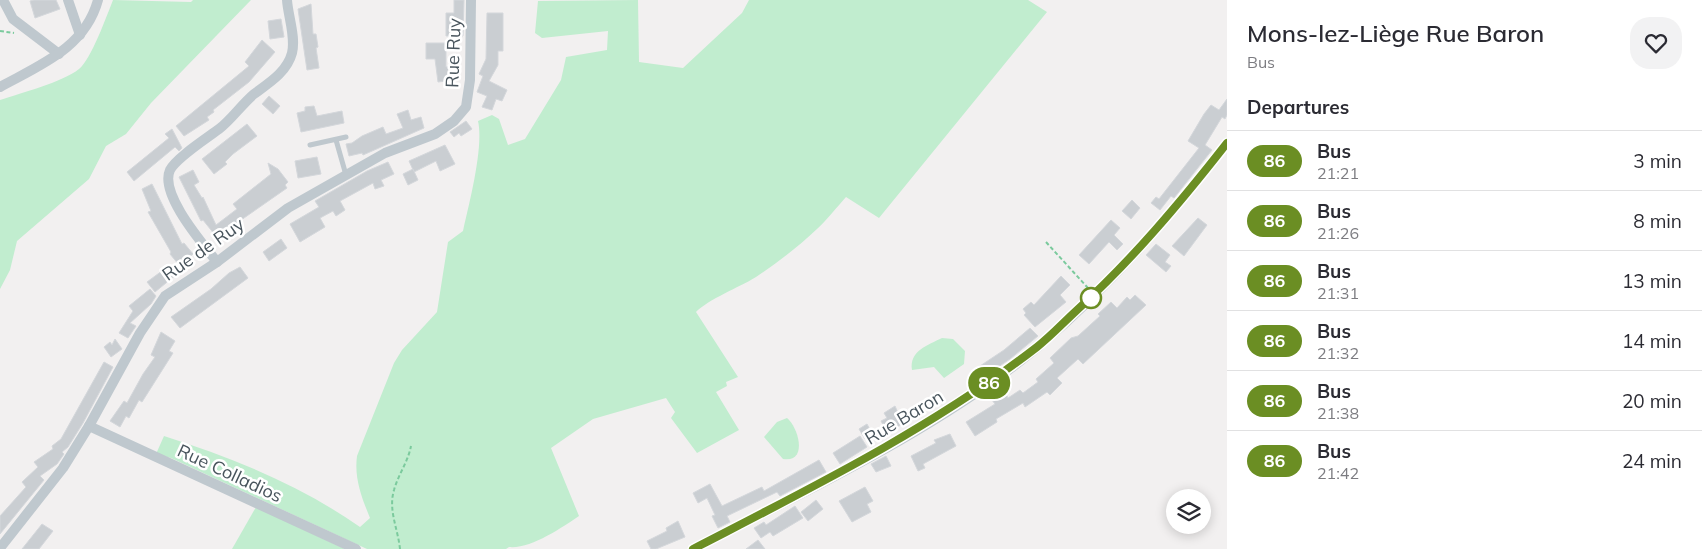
<!DOCTYPE html>
<html lang="en">
<head>
<meta charset="utf-8">
<style>
	body { margin:0; font-family:Mulish,sans-serif; background:#f2f2f3; color:#2b2b33; height:100vh; display:flex; flex-direction:column; font-size:19px; white-space:nowrap }
	* { box-sizing:border-box; margin:0 }
	p { font-size:16px; color:#7c7c81 }
	.icon { flex:none; width:28px; height:28px; fill:none; stroke:currentColor; stroke-width:2; stroke-linecap:round; stroke-linejoin:round }
	.map { position:relative; flex:1; overflow:hidden }
	.sheet { display:flex; flex-direction:column; background:#fff; width:475px }
	.sheet>* { flex:none }
	.badge { padding:0 10px; border-radius:16px; font-size:18px; line-height:32px }
	.tools { position:absolute; left:1166px; top:489px; display:grid; gap:10px }
	.tools a { display:grid; place-items:center; width:45px; height:45px; border-radius:50%; background:#fff; box-shadow:0 2px 12px #0003; font-size:25px }
	.map>.badge { position:absolute; translate:-50% -50%; box-shadow:0 0 0 2px #fff }
	h2 { padding:0 20px; font-size:19px; line-height:45px }
	.round { display:grid; place-items:center; flex:none; width:52px; height:52px; border-radius:20px; background:#f2f2f3 }
	.overview { display:flex; align-items:center; justify-content:space-between; height:85px; padding:0 20px }
	h1 { font-size:24px; font-weight:600; line-height:38px }
	ul { padding:0; list-style:none }
	li { display:flex; align-items:center; gap:15px; height:60px; padding:0 20px; border-top:1px solid #e1e1e2 }
	li div { flex:1 }
	li b { display:block; font-size:19px }
	li em { font-style:normal }
	li .badge { min-width:55px; font-weight:700; text-align:center }
	main { display:flex; flex:1; min-height:0 }
	.map>svg:first-child { display:block }
	.green { fill:#c1edcf }
	.building { fill:#caced2; stroke:#d4d7db }
	.lines { fill:none; stroke-linecap:round; stroke-linejoin:round }
	.path { stroke:#7bca9d; stroke-width:2; stroke-dasharray:4 2.5; stroke-linecap:butt }
	.lane { stroke:#bfc8ce; stroke-width:5 }
	.street { stroke:#bfc8ce; stroke-width:10 }
	.line-casing { stroke:#fff; stroke-width:11 }
	.line { stroke:#6b8e23; stroke-width:8 }
	.stop-dot { fill:#fff; stroke:#6b8e23; stroke-width:2.5 }
	.labels { text-anchor:middle; dominant-baseline:central; stroke-width:5; stroke-linejoin:round; paint-order:stroke }
	.street-label { font-size:18px; fill:#49555d; stroke:#fff }
</style>
</head>
<body>
<main>
<div class="map">
<svg width="1227" height="549" viewBox="0 0 1227 549">
	<rect width="100%" height="100%" fill="#f2f0f0"/>
	<g class="green">
		<path d="M113,0L191,2L193,0H251L151,103L126,134L106,146L89,179L17,241L10,270L0,289V100C21,93 63,82 79,69C91,60 107,15 113,0Z"/>
		<path d="M638,0L639,62L683,68L742,13L749,0H1028L1047,12L879,218L846,197C836,208 827,220 817,229C798,247 777,263 756,277C738,288 709,299 696,312L738,377L726,382L727,386L716,392L739,430L697,453L671,418L675,412L666,398L593,419L551,448L579,516C561,528 531,549 509,547L506,549H367L171,458L156,454L164,436C233,458 300,485 360,527L370,518C362,498 354,479 357,456L394,363L402,350L437,312L448,242L463,231C469,204 484,147 478,121L492,115L499,119L508,145L525,139L561,80L566,57L607,50L608,31L542,38L535,33L538,1Z"/>
		<path d="M942,338L953,339L965,351L964,364L944,378L934,367L912,370C909,351 928,345 942,338Z"/>
		<path d="M787,418C799,428 808,463 783,459L764,437L777,422Z"/>
		<path d="M256,507L345,549H232Z"/>
	</g>
	<g class="building">
		<path d="M34,0H56L60,9L35,18L30,1Z"/>
		<path d="M454,0H464L463,36H446V13H454Z"/>
		<path d="M311,4L313,34H316L318,47L316,48L319,68L307,70L298,9Z"/>
		<path d="M487,13H503V51H498V65L489,81L507,90L502,101L496,99L492,110L482,107L487,96L477,92L483,76L479,74L486,59Z"/>
		<path d="M281,19L284,37L270,39L268,21Z"/>
		<path d="M262,40L275,52L249,82L213,110L214,112L207,117L209,120L184,136L176,126L249,66L245,62Z"/>
		<path d="M426,43H446V67L453,66L455,80L438,82L435,59H426Z"/>
		<path d="M269,96L280,106L273,114L262,104Z"/>
		<path d="M1227,99V115L1225,119L1222,117L1205,145L1212,150L1174,198L1171,196L1160,210L1151,203L1156,197L1159,199L1199,148L1188,141L1204,114L1211,105L1219,110Z"/>
		<path d="M314,106L317,116L342,111L344,123L301,132L297,113L305,111V107Z"/>
		<path d="M408,110L411,120L421,117L424,128L363,155L362,153L349,156L346,144L352,143L362,136L383,127L386,134L403,128L397,114Z"/>
		<path d="M466,121L472,129L461,136L459,133L454,137L450,132Z"/>
		<path d="M247,124L257,136L233,154L225,162L227,164L214,174L202,159Z"/>
		<path d="M172,129L182,148L179,151L175,147L134,181L127,172L169,138L165,134Z"/>
		<path d="M445,145L455,164L440,171L436,161L414,172L409,161Z"/>
		<path d="M317,157L321,174L298,178L295,161Z"/>
		<path d="M388,162L394,174L381,180L384,186L375,189L373,183L340,201L345,210L336,216L333,211L320,218L325,227L300,242L290,224L319,207L315,201L367,171Z"/>
		<path d="M268,163L278,169L288,182L285,185L287,188L244,218L219,240L203,220L201,221L179,177L193,170L199,182L194,185L202,198L203,197L216,225L237,209L233,204L271,174Z"/>
		<path d="M413,169L418,180L408,185L403,174Z"/>
		<path d="M152,184L182,244L184,243L193,254L179,265L170,254L171,252L148,212L151,211L142,189Z"/>
		<path d="M1132,200L1140,208L1131,219L1122,211Z"/>
		<path d="M1198,218L1207,225L1184,256L1172,246Z"/>
		<path d="M1111,220L1120,228L1114,235L1123,244L1117,250L1109,242L1089,264L1079,255Z"/>
		<path d="M281,239L287,248L269,261L263,252Z"/>
		<path d="M1156,244L1170,255L1165,262L1171,266L1166,272L1146,255Z"/>
		<path d="M170,265L177,274L155,292L147,282Z"/>
		<path d="M240,267L248,278L180,328L171,317L211,289L229,273Z"/>
		<path d="M1061,276L1070,285L1060,295L1066,302L1035,327L1024,315L1026,313L1023,309L1031,302L1034,305Z"/>
		<path d="M150,289L156,296L151,304L130,323L136,326L128,338L119,333L133,311L129,306Z"/>
		<path d="M1135,295L1146,305L1083,364L1078,359L1057,378L1062,383L1050,395L1047,392L1025,407L1023,403L996,419L997,422L975,436L966,422L995,404L992,400L1005,392L1008,398L1020,390L1023,393L1038,382L1036,379L1054,363L1050,358L1071,338L1078,336L1100,316L1098,314L1111,302L1117,308L1127,297L1130,300Z"/>
		<path d="M1030,328L1038,336L1010,359L983,377L977,368L1004,350Z"/>
		<path d="M161,332L175,341L169,351L173,353L142,402L139,400L129,418L126,416L120,427L110,421L124,401L127,403L143,374L155,357L151,355Z"/>
		<path d="M115,339L122,349L111,357L104,347L110,342L112,345Z"/>
		<path d="M104,362L113,367L83,423L68,447L62,452L64,454L57,464L40,476L44,480L0,534V516L26,487L22,482L38,467L34,462L53,449L52,446L61,439Z"/>
		<path d="M895,406L903,424L887,432L881,421L887,418L884,413Z"/>
		<path d="M867,424L873,435L865,439L859,429Z"/>
		<path d="M950,434L956,446L923,464L925,468L918,471L911,456L936,443L934,440Z"/>
		<path d="M860,436L867,447L840,464L833,453Z"/>
		<path d="M886,456L891,466L876,472L871,464Z"/>
		<path d="M819,460L826,472L780,496L777,492L727,516L730,522L718,528L712,516L715,515L707,498L698,503L693,493L710,484L722,506L762,487L764,491Z"/>
		<path d="M865,487L873,501L867,504L871,512L852,522L839,501Z"/>
		<path d="M816,500L823,509L808,521L801,512Z"/>
		<path d="M795,506L803,518L773,536L770,532L761,538L754,528L764,522L766,525Z"/>
		<path d="M678,521L685,537L656,549H651L647,541L667,531L666,528Z"/>
		<path d="M42,524L53,531L39,549H22Z"/>
		<path d="M758,540L765,549H746Z"/>
	</g>
	<g class="lines">
		<g class="path">
			<path d="M0,31L14,33"/>
			<path d="M1046,242L1088,288"/>
			<path d="M400,549C398,529 388,510 394,490C398,475 408,462 411,446"/>
		</g>
		<g class="lane">
			<path d="M336,140L346,175"/>
			<path d="M310,145L346,137"/>
		</g>
		<g class="street">
			<path d="M3,0L13,19L59,54"/>
			<path d="M68,0L80,35"/>
			<path d="M0,87C40,65 85,48 98,0"/>
			<path d="M217,262C203,244 159,194 170,170C176,158 207,138 219,129C232,119 241,105 254,94C269,83 287,72 292,53C296,37 288,16 287,0"/>
			<path d="M89,426L356,549"/>
			<path d="M0,548L63,468L89,426L140,333L165,296L217,262L288,208L385,153L435,134L454,121L466,107L470,80L471,0"/>
			<path d="M693,549C809,489 938,429 1039,346C1110,286 1170,216 1227,143"/>
		</g>
	</g>
	<g class="lines">
		<defs>
			<path id="line" d="M693,549C811,488 931,429 1037,347C1051,336 1063,323 1076,311C1132,260 1180,203 1227,143"/>
		</defs>
		<use href="#line" class="line-casing"/>
		<use href="#line" class="line"/>
	</g>
	<circle class="stop-dot" cx="1091" cy="298" r="10"/>
	<g class="labels">
		<g class="street-label">
			<text transform="translate(453 53) rotate(-88)">Rue Ruy</text>
			<text transform="translate(203 249) rotate(-35)">Rue de Ruy</text>
			<text transform="translate(904 417) rotate(-31)">Rue Baron</text>
			<text transform="translate(230 473) rotate(25)">Rue Colladios</text>
		</g>
	</g>
</svg>
<div class="tools">
<a><svg class="icon" aria-label="layers" viewBox="0 0 24 24"><path d="M12 4l9 5-9 5-9-5zM3 14l9 5 9-5"/></svg></a>
</div>
<b class="badge" style="left:989px;top:383px;background:#6b8e23;color:#fff">86</b>
</div>
<section class="sheet">
<div class="overview"><div><h1>Mons-lez-Liège Rue Baron</h1><p>Bus</p></div><a class="round"><svg class="icon" aria-label="heart" viewBox="0 0 24 24"><path d="M12 20l-8-8c-3-5 5-10 8-4 3-6 11-1 8 4z"/></svg></a></div>
<h2>Departures</h2>
<ul>
<li><span class="badge" style="background:#6b8e23;color:#fff">86</span><div><b>Bus</b><p>21:21</p></div><em>3 min</em></li>
<li><span class="badge" style="background:#6b8e23;color:#fff">86</span><div><b>Bus</b><p>21:26</p></div><em>8 min</em></li>
<li><span class="badge" style="background:#6b8e23;color:#fff">86</span><div><b>Bus</b><p>21:31</p></div><em>13 min</em></li>
<li><span class="badge" style="background:#6b8e23;color:#fff">86</span><div><b>Bus</b><p>21:32</p></div><em>14 min</em></li>
<li><span class="badge" style="background:#6b8e23;color:#fff">86</span><div><b>Bus</b><p>21:38</p></div><em>20 min</em></li>
<li><span class="badge" style="background:#6b8e23;color:#fff">86</span><div><b>Bus</b><p>21:42</p></div><em>24 min</em></li>
</ul>
</section>
</main>
</body>
</html>
